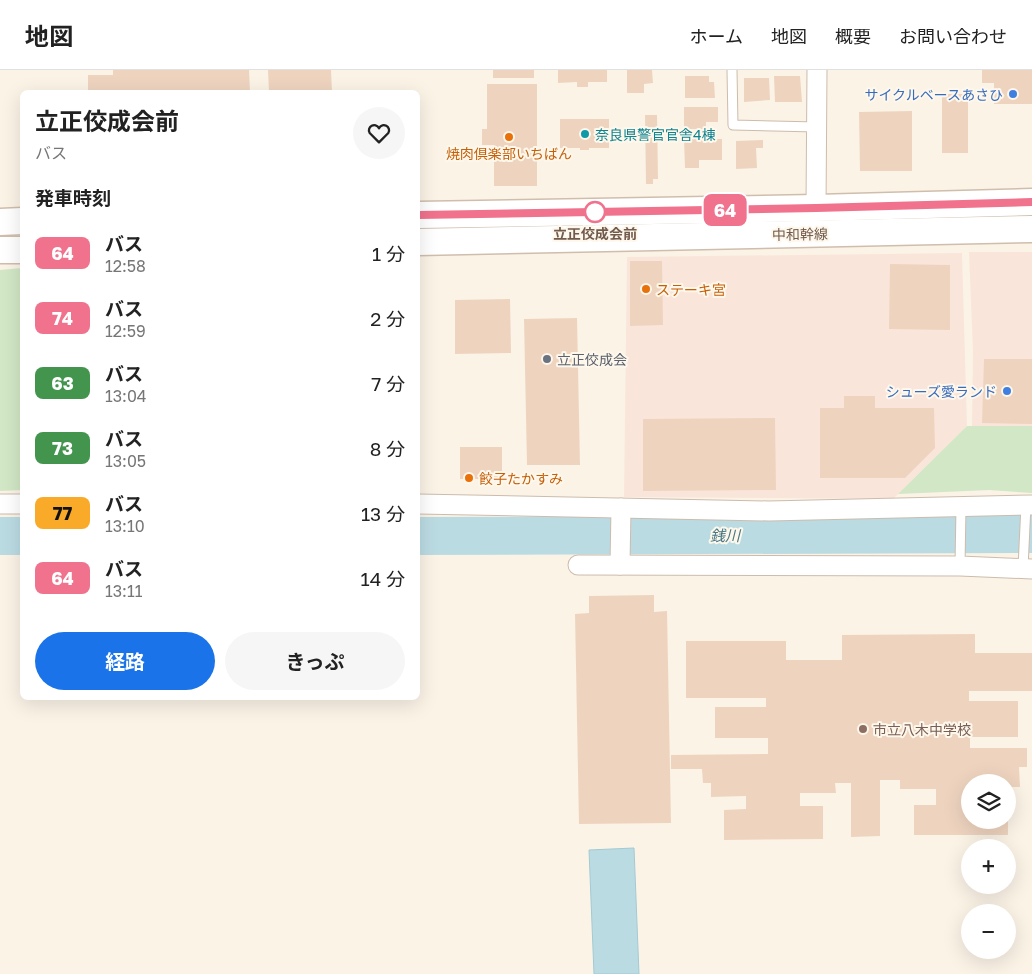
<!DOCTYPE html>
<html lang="ja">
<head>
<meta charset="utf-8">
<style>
	body { margin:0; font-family:"Golos Text","Noto Sans JP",sans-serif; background:#f6f6f6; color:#222; height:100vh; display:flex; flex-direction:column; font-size:19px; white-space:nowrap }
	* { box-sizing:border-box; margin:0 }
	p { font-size:16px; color:#767676 }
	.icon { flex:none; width:28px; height:28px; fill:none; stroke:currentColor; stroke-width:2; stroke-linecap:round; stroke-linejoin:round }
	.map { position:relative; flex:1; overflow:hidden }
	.panel { position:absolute; left:20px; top:20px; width:400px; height:610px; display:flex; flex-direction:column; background:#fff; border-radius:8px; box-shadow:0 5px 20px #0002 }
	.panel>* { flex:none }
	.badge { padding:0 10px; border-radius:8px; font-size:18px; line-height:32px }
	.buttons { position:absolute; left:961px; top:704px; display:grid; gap:10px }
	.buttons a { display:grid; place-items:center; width:55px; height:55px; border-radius:50%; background:#fff; box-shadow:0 5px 20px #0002; font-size:25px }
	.map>.badge { position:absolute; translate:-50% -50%; box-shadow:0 0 0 2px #fff }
	h2 { padding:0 15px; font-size:19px; line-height:45px }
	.round { display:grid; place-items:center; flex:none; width:52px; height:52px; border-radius:26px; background:#f6f6f6 }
	.overview { display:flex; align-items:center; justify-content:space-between; height:85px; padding:0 15px }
	h1 { font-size:24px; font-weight:700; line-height:38px }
	.action { display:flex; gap:10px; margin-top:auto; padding:10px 15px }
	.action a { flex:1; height:58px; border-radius:30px; background:#1a73e8; color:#fff; font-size:20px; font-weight:700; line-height:58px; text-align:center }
	.action a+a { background:#f6f6f6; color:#222 }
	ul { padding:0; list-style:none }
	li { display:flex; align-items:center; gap:15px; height:65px; padding:0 15px }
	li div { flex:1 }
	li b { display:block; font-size:19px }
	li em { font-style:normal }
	li .badge { min-width:55px; font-weight:700; text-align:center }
	header { display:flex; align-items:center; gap:30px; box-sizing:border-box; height:70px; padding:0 25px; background:#fff; border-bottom:1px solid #e0e0e0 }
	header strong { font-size:24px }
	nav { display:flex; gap:28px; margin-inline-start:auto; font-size:18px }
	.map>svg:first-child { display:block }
	.commercial { fill:#fae5da }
	.green { fill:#d1e7c5 }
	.water { fill:#bbdbe3; stroke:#a2cad4 }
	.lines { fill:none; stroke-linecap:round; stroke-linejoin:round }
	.river { stroke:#bbdbe3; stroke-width:38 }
	.building { fill:#eed4bf }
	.lane-casing { stroke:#ccbcad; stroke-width:11 }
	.street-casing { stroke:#ccbcad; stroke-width:21 }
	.secondary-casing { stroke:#d0bead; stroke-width:29 }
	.lane { stroke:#fff; stroke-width:9 }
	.street { stroke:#fff; stroke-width:19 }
	.secondary { stroke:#fff; stroke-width:26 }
	.line-casing { stroke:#fff; stroke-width:11 }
	.line { stroke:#f0728d; stroke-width:8 }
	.shop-dot { fill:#3f7fe0; stroke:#fef7ec; stroke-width:2 }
	.culture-dot { fill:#0f9aa8; stroke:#fef7ec; stroke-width:2 }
	.food-dot { fill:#e8710a; stroke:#fef7ec; stroke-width:2 }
	.stop-dot { fill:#fff; stroke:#f0728d; stroke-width:2.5 }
	.worship-dot { fill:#6b7280; stroke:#fef7ec; stroke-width:2 }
	.education-dot { fill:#8d6e63; stroke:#fef7ec; stroke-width:2 }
	.labels { text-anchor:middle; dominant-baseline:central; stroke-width:4; stroke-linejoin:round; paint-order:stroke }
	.shop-label { font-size:14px; fill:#366cbe; stroke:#fef7ec; text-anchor:end }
	.culture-label { font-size:14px; fill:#0d838f; stroke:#fef7ec; text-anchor:start }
	.food-label { font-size:14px; fill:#c56008; stroke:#fef7ec; text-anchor:start }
	.stop-label { font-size:14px; font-weight:bold; fill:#725b4c; stroke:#fef7ec }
	.street-label { font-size:14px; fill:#725b4c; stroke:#fef7ec }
	.worship-label { font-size:14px; fill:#5b616d; stroke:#fef7ec; text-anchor:start }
	.education-label { font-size:14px; fill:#785e54; stroke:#fef7ec; text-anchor:start }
	.water-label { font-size:15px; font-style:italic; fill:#477784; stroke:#fef7ec }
</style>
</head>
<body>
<header>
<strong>地図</strong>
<nav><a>ホーム</a><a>地図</a><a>概要</a><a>お問い合わせ</a></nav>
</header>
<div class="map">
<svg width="1032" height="904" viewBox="0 0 1032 904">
	<rect width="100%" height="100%" fill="#fbf3e6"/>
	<g class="commercial">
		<path d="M969,182H1032V356H972L973,282Z"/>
		<path d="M962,183L967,356L893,429L624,427L627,187Z"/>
	</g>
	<g class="green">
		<path d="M22,198V420L0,421V200Z"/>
		<path d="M967,356H1032V423L989,420L898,424Z"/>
	</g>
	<path class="water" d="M634,778L639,904H594L589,780Z"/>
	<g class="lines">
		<g class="river">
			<path d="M0,466H22"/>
			<path d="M418,466L1032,464"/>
		</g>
	</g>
	<g class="building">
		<path d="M113,0H249L250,22H88V5H113Z"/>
		<path d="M268,0H331L332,22H269Z"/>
		<rect x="493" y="0" width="41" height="8"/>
		<path d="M558,0H607V12H588V17H577V12L558,13Z"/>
		<path d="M627,0H652L653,13L644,14V23H627Z"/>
		<path d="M982,0H1032V34H994V13H982Z"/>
		<path d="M685,6H709V12H714L715,28H685Z"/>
		<path d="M774,6H800L802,32H775Z"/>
		<path d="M744,8H769L770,30L744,32Z"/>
		<path d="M487,14H537V116H494V75H482V59H487Z"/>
		<rect x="942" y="24" width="26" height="59"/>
		<path d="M684,37H718V52H706V59H684Z"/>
		<path d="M912,41V101H860L859,42Z"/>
		<path d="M645,45H657L658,109H653V114H646Z"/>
		<path d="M560,49H609V78H589V80H580V78H560Z"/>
		<path d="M684,69H722V90H699V98H685Z"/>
		<path d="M763,70V78H756L757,98L736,99V71Z"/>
		<path d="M630,191H662L663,255L630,256Z"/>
		<path d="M890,194L950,195V260L889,259Z"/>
		<path d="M510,229L511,283L455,284V230Z"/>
		<path d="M577,248L580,395H527L524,249Z"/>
		<path d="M984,289H1032V354L982,353Z"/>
		<path d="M844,326H875V338H934L935,378L905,408H820V338H844Z"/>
		<path d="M775,348L776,420L643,421V349Z"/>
		<rect x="460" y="377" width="42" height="32"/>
		<path d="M654,525V542L667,541L671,753L579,754L575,544L589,543V526Z"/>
		<path d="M975,564V583H1032V621H969V631H1018V667H970V678H1027V697H1019L1020,717H1008V712H970V750H1008V765H914V735H936V719H900V710H880V766L851,767V713H835L836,723H800V736H823V769L724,770V740L746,739V726L711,727V713H703L702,699H671V685L768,684V668H715V637H766V628H686V571H786V590H842V565Z"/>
	</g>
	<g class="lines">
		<defs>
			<g id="lane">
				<path d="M732,0L733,55L817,57"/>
				<path d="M960,496L961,437"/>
				<path d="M1023,498L1026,435"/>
			</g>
			<g id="street">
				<path d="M816,138L817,0"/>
				<path d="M0,434H22"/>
				<path d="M418,434L769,441L1032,435"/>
				<path d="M578,495L960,496L1032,499"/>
				<path d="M620,495L621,438"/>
			</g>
			<g id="secondary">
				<path d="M418,145L816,138L1032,132"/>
				<path d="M0,152L22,151"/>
				<path d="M418,172L1032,159"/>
				<path d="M0,180H22"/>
			</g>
		</defs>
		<use href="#lane" class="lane-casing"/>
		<use href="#street" class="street-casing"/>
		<use href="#secondary" class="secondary-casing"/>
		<use href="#lane" class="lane"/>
		<use href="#street" class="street"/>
		<use href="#secondary" class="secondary"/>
	</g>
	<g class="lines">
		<defs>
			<path id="line" d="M418,145L816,138L1032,132"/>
		</defs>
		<use href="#line" class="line-casing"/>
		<use href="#line" class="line"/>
	</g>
	<g class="shop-dot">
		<circle cx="1013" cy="24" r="5"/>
		<circle cx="1007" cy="321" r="5"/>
	</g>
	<circle class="culture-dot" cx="585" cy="64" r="5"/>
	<g class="food-dot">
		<circle cx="509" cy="67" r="5"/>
		<circle cx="646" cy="219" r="5"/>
		<circle cx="469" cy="408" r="5"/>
	</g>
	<circle class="stop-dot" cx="595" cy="142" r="10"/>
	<circle class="worship-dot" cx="547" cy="289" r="5"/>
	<circle class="education-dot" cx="863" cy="659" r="5"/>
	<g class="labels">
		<g class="shop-label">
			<text x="1003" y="24">サイクルベースあさひ</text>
			<text x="997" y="321">シューズ愛ランド</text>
		</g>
		<g class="culture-label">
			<text x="595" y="64">奈良県警官官舎4棟</text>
		</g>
		<g class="food-label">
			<text x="509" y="83" text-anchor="middle">焼肉倶楽部いちばん</text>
			<text x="656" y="219">ステーキ宮</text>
			<text x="479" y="408">餃子たかすみ</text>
		</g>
		<g class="stop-label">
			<text x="595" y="163">立正佼成会前</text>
		</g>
		<g class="street-label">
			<text transform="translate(800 164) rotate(-1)">中和幹線</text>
		</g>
		<g class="worship-label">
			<text x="557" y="289">立正佼成会</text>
		</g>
		<g class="education-label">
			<text x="873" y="659">市立八木中学校</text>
		</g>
		<g class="water-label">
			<text x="725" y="465">銭川</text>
		</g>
	</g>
</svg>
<div class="buttons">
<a><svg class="icon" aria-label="layers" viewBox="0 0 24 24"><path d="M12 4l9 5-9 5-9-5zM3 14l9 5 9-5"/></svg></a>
<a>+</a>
<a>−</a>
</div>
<b class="badge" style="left:725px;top:140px;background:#f0728d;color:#fff">64</b>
<section class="panel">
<div class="overview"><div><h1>立正佼成会前</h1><p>バス</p></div><a class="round"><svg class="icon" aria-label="heart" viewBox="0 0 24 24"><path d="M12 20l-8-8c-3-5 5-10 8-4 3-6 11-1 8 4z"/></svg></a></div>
<h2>発車時刻</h2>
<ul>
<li><span class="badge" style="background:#f0728d;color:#fff">64</span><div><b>バス</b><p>12:58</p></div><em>1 分</em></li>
<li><span class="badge" style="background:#f0728d;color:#fff">74</span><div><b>バス</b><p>12:59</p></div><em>2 分</em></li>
<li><span class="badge" style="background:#43944d;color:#fff">63</span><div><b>バス</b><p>13:04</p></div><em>7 分</em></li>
<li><span class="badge" style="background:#43944d;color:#fff">73</span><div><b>バス</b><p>13:05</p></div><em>8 分</em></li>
<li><span class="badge" style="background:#f9aa28;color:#111">77</span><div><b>バス</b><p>13:10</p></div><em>13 分</em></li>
<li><span class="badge" style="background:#f0728d;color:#fff">64</span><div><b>バス</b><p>13:11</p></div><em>14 分</em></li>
</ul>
<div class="action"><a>経路</a><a>きっぷ</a></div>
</section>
</div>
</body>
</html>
